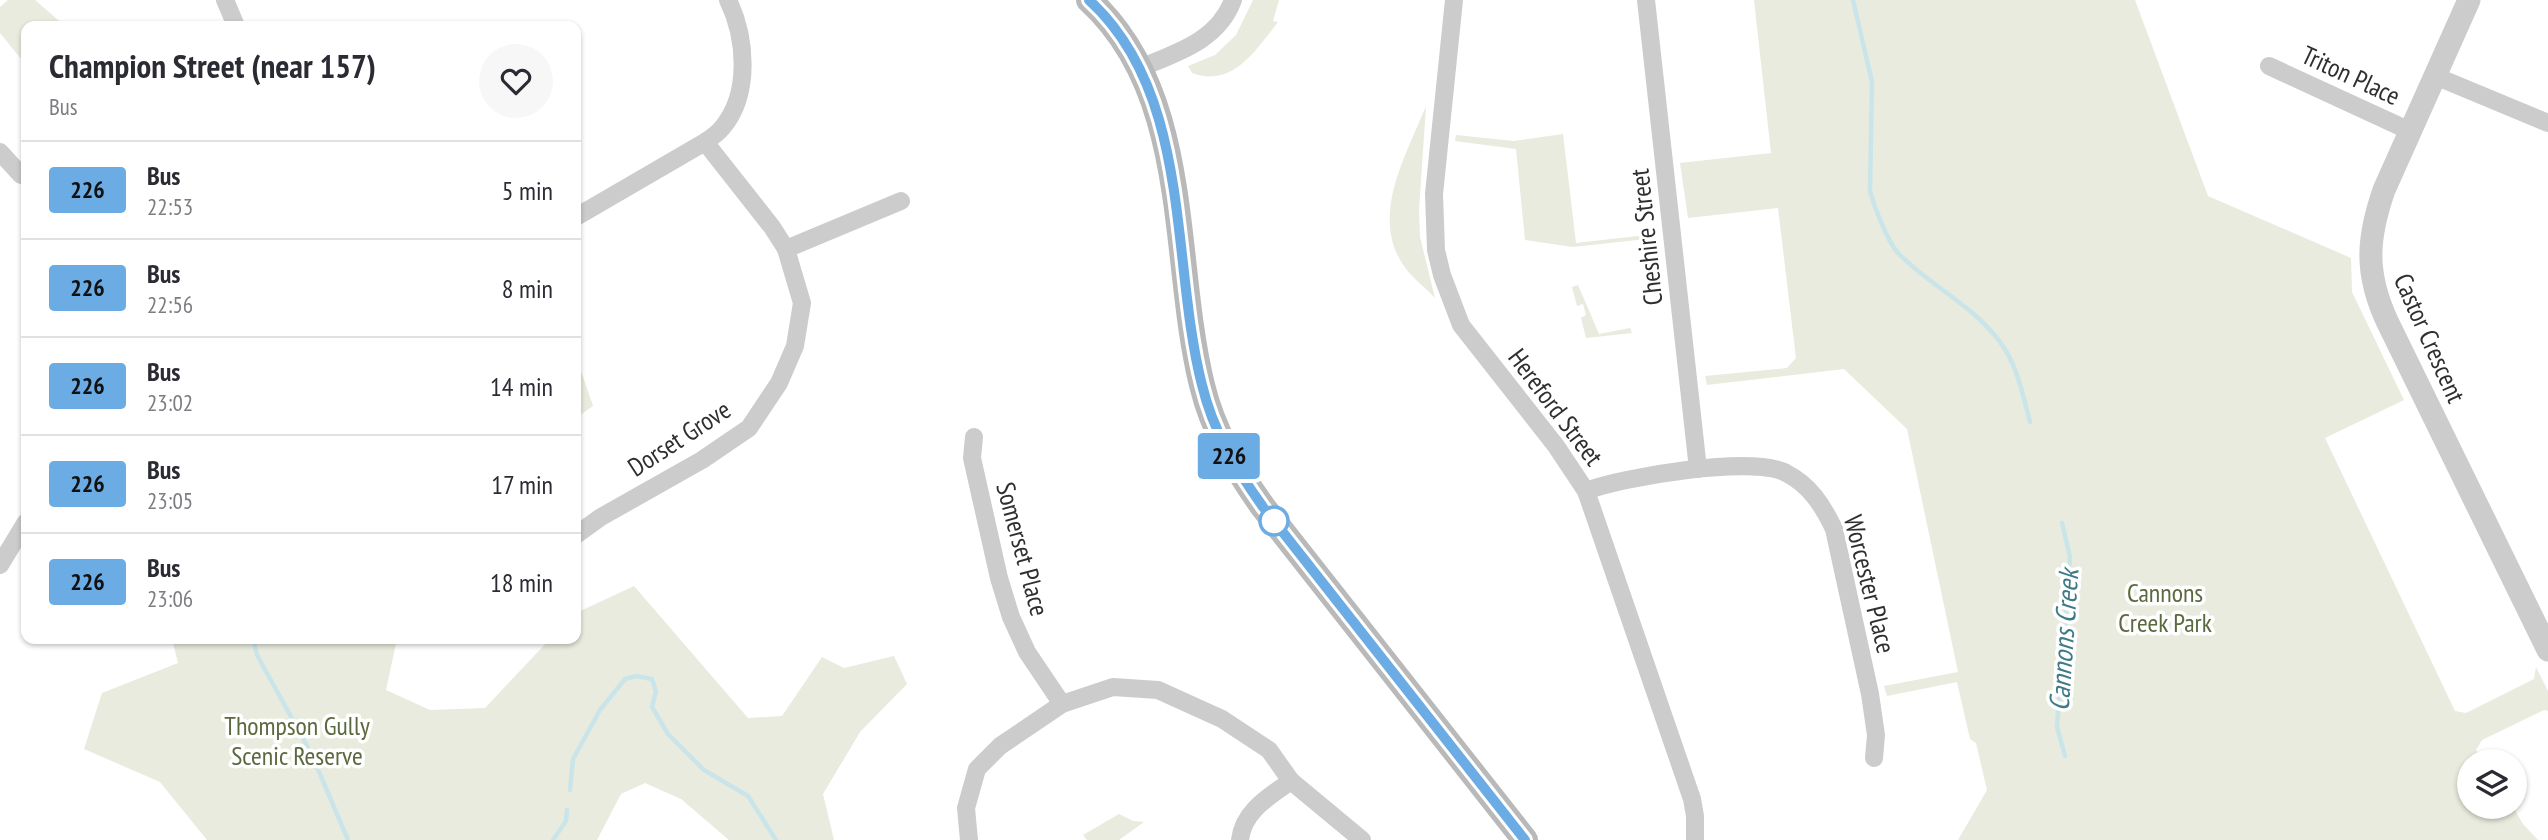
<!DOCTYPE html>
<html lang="en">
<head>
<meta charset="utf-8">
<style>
	body { margin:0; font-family:"PT Sans Narrow",sans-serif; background:#f7f7f7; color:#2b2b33; height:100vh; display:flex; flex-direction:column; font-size:26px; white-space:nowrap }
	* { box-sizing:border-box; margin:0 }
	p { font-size:23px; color:#7c7c81 }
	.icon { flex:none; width:38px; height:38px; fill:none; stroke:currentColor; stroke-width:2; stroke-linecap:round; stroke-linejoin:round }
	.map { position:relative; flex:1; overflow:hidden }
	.drawer { position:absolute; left:21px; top:21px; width:560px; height:623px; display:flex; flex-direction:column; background:#fff; border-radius:14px; box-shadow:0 2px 5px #0004 }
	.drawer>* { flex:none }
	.badge { padding:0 14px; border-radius:5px; font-size:24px; line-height:46px }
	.fabs { position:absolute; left:2457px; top:749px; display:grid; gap:14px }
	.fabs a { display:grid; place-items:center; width:70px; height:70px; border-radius:50%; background:#fff; box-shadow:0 2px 5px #0004; font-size:35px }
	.map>.badge { position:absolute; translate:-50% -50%; box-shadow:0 0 0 4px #fff }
	.round { display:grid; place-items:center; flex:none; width:74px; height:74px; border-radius:37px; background:#f7f7f7 }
	.head { display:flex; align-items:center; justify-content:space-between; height:119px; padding:0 28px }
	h1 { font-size:33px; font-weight:600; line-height:52px }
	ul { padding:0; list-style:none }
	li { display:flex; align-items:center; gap:21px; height:98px; padding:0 28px; border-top:2px solid #e1e1e2 }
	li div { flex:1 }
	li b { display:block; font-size:26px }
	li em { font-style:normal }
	li .badge { min-width:77px; font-weight:700; text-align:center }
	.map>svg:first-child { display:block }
	.green { fill:#e8ebdd }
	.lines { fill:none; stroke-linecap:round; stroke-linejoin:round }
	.stream { stroke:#cae5ea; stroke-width:4.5 }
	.minor { stroke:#ccc; stroke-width:18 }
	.tertiary { stroke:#ccc; stroke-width:23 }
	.secondary { stroke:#b9b9b9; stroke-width:26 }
	.line-casing { stroke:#fff; stroke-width:16 }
	.line { stroke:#6cace4; stroke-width:10 }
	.stop-dot { fill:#fff; stroke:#6cace4; stroke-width:3.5 }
	.labels { text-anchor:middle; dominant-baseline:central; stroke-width:7; stroke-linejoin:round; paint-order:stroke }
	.street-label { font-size:26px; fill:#2f2f2f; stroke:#fff }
	.park-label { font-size:26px; fill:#5b693e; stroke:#fff }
	.water-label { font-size:28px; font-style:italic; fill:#3e7a88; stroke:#fff }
</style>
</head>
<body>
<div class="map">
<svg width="2548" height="840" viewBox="0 0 2548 840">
	<rect width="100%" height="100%" fill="#fff"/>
	<g class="green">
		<path d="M8,0H35L65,26H26V65L0,33V7Z"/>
		<path d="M1253,0H1279L1273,21L1278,22C1256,50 1233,88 1192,73L1188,66L1215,55L1236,35Z"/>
		<path d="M1754,0H2135L2208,196L2351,258L2352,292L2404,400L2325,438L2455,711L2466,713L2534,679L2536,667L2548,691V711L2544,710L2482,740L2476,750L2483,761H2469V807H2513L2523,824L2538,840H1958L1987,790L1976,743L1970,739L1957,682L1887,696L1884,686L1958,672L1907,429L1844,369L1707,385L1705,376L1787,368L1796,358L1778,208L1688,218L1680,163L1771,153Z"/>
		<path d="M1426,106L1419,210L1420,237L1435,298C1425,287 1412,278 1404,266C1369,216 1407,154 1426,106Z"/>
		<path d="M1563,134L1576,243L1655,234V238L1573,247L1525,240L1516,149L1455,141L1456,135L1514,141Z"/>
		<path d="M1578,285L1599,334L1630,328L1632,333L1586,338L1581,318L1586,315L1583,304L1577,306L1572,287Z"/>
		<path d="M576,367L580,368L593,406L576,418Z"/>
		<path d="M634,586L748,718L782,716L822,657L844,668L894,656L907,684L860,732L823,794L834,840H729L681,799L645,783L621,794L597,840H207L160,782L84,749L102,693L178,663L172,639H397L386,690L430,710L485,708L550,639H576V613Z"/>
		<path d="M1119,814L1133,821L1144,822L1119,840H1087L1083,835Z"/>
	</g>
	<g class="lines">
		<g class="stream">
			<path d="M1853,0L1872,82L1870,191C1874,206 1888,243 1899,254C1930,286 1973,305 2000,342C2017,364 2023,395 2030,422"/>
			<path d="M2062,523L2070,557L2057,727L2065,756"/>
			<path d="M253,639L257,655L311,753L348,840"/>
			<path d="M570,790L573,759L600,710L625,679L636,676L652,679L656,691L652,707L668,734L704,770L748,796L776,840"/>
			<path d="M553,840L566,821L567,810"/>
		</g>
		<g class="minor">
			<path d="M225,0L236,26"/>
			<path d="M1454,0L1434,194L1436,250L1442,275L1461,325L1556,446L1586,491L1692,799L1695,816V840"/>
			<path d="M1646,0L1698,469"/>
			<path d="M2269,66L2410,131"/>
			<path d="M1140,68C1176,53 1218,41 1233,0"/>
			<path d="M2435,76L2548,123"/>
			<path d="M0,152L21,175"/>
			<path d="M576,217L705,142C711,138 718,133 722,128C751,94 746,37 728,0"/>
			<path d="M786,249L901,201"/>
			<path d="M974,437L972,458L999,578L1011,617L1027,652L1062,704"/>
			<path d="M1586,491C1622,477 1753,455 1786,473C1810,485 1823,506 1834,529L1870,694L1876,735L1874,758"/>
			<path d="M576,535L601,517L702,460L749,428L779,383L795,346L802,303L786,249L772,227L705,142"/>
			<path d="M0,565L26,522"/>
			<path d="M969,840L966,808L977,769L1000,746L1062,704L1113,687L1158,690L1222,719L1269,750L1291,781L1362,840"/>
			<path d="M1240,840C1243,811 1270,796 1291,781"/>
		</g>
		<path class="tertiary" d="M2469,0L2384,190C2367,239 2365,273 2387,321L2548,650"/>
		<path class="secondary" d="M1089,0C1193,95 1171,259 1202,385C1213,431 1236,469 1263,507L1525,840"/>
	</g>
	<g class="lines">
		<defs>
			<path id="line" d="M1089,0C1193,95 1170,260 1202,385C1213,431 1236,469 1263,507L1525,840"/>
		</defs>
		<use href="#line" class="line-casing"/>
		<use href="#line" class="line"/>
	</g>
	<circle class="stop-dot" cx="1274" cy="521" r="14"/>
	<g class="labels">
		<g class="street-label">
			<text transform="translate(2351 75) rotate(25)">Triton Place</text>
			<text transform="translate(1646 237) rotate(-96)">Cheshire Street</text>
			<text transform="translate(2430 338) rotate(66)">Castor Crescent</text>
			<text transform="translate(1556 407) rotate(53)">Hereford Street</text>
			<text transform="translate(679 438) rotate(-33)">Dorset Grove</text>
			<text transform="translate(1023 549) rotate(75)">Somerset Place</text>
			<text transform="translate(1870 584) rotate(76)">Worcester Place</text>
		</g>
		<g class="park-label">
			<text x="2165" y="592">Cannons<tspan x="2165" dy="30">Creek Park</tspan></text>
			<text x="297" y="725">Thompson Gully<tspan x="297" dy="30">Scenic Reserve</tspan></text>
		</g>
		<g class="water-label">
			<text transform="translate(2063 640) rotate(-86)">Cannons Creek</text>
		</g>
	</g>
</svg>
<div class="fabs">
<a><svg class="icon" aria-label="layers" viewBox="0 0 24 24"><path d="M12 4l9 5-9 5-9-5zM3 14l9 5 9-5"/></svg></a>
</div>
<b class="badge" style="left:1229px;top:456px;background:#6cace4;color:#111">226</b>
<section class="drawer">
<div class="head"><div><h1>Champion Street (near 157)</h1><p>Bus</p></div><a class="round"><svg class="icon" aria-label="heart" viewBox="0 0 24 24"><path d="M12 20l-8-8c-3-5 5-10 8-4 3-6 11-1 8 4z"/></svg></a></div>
<ul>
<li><span class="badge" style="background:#6cace4;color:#111">226</span><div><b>Bus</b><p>22:53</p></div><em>5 min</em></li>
<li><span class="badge" style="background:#6cace4;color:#111">226</span><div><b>Bus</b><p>22:56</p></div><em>8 min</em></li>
<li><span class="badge" style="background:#6cace4;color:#111">226</span><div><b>Bus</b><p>23:02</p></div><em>14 min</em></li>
<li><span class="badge" style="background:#6cace4;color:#111">226</span><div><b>Bus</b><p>23:05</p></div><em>17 min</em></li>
<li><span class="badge" style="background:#6cace4;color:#111">226</span><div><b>Bus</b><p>23:06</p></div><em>18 min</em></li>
</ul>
</section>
</div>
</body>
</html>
